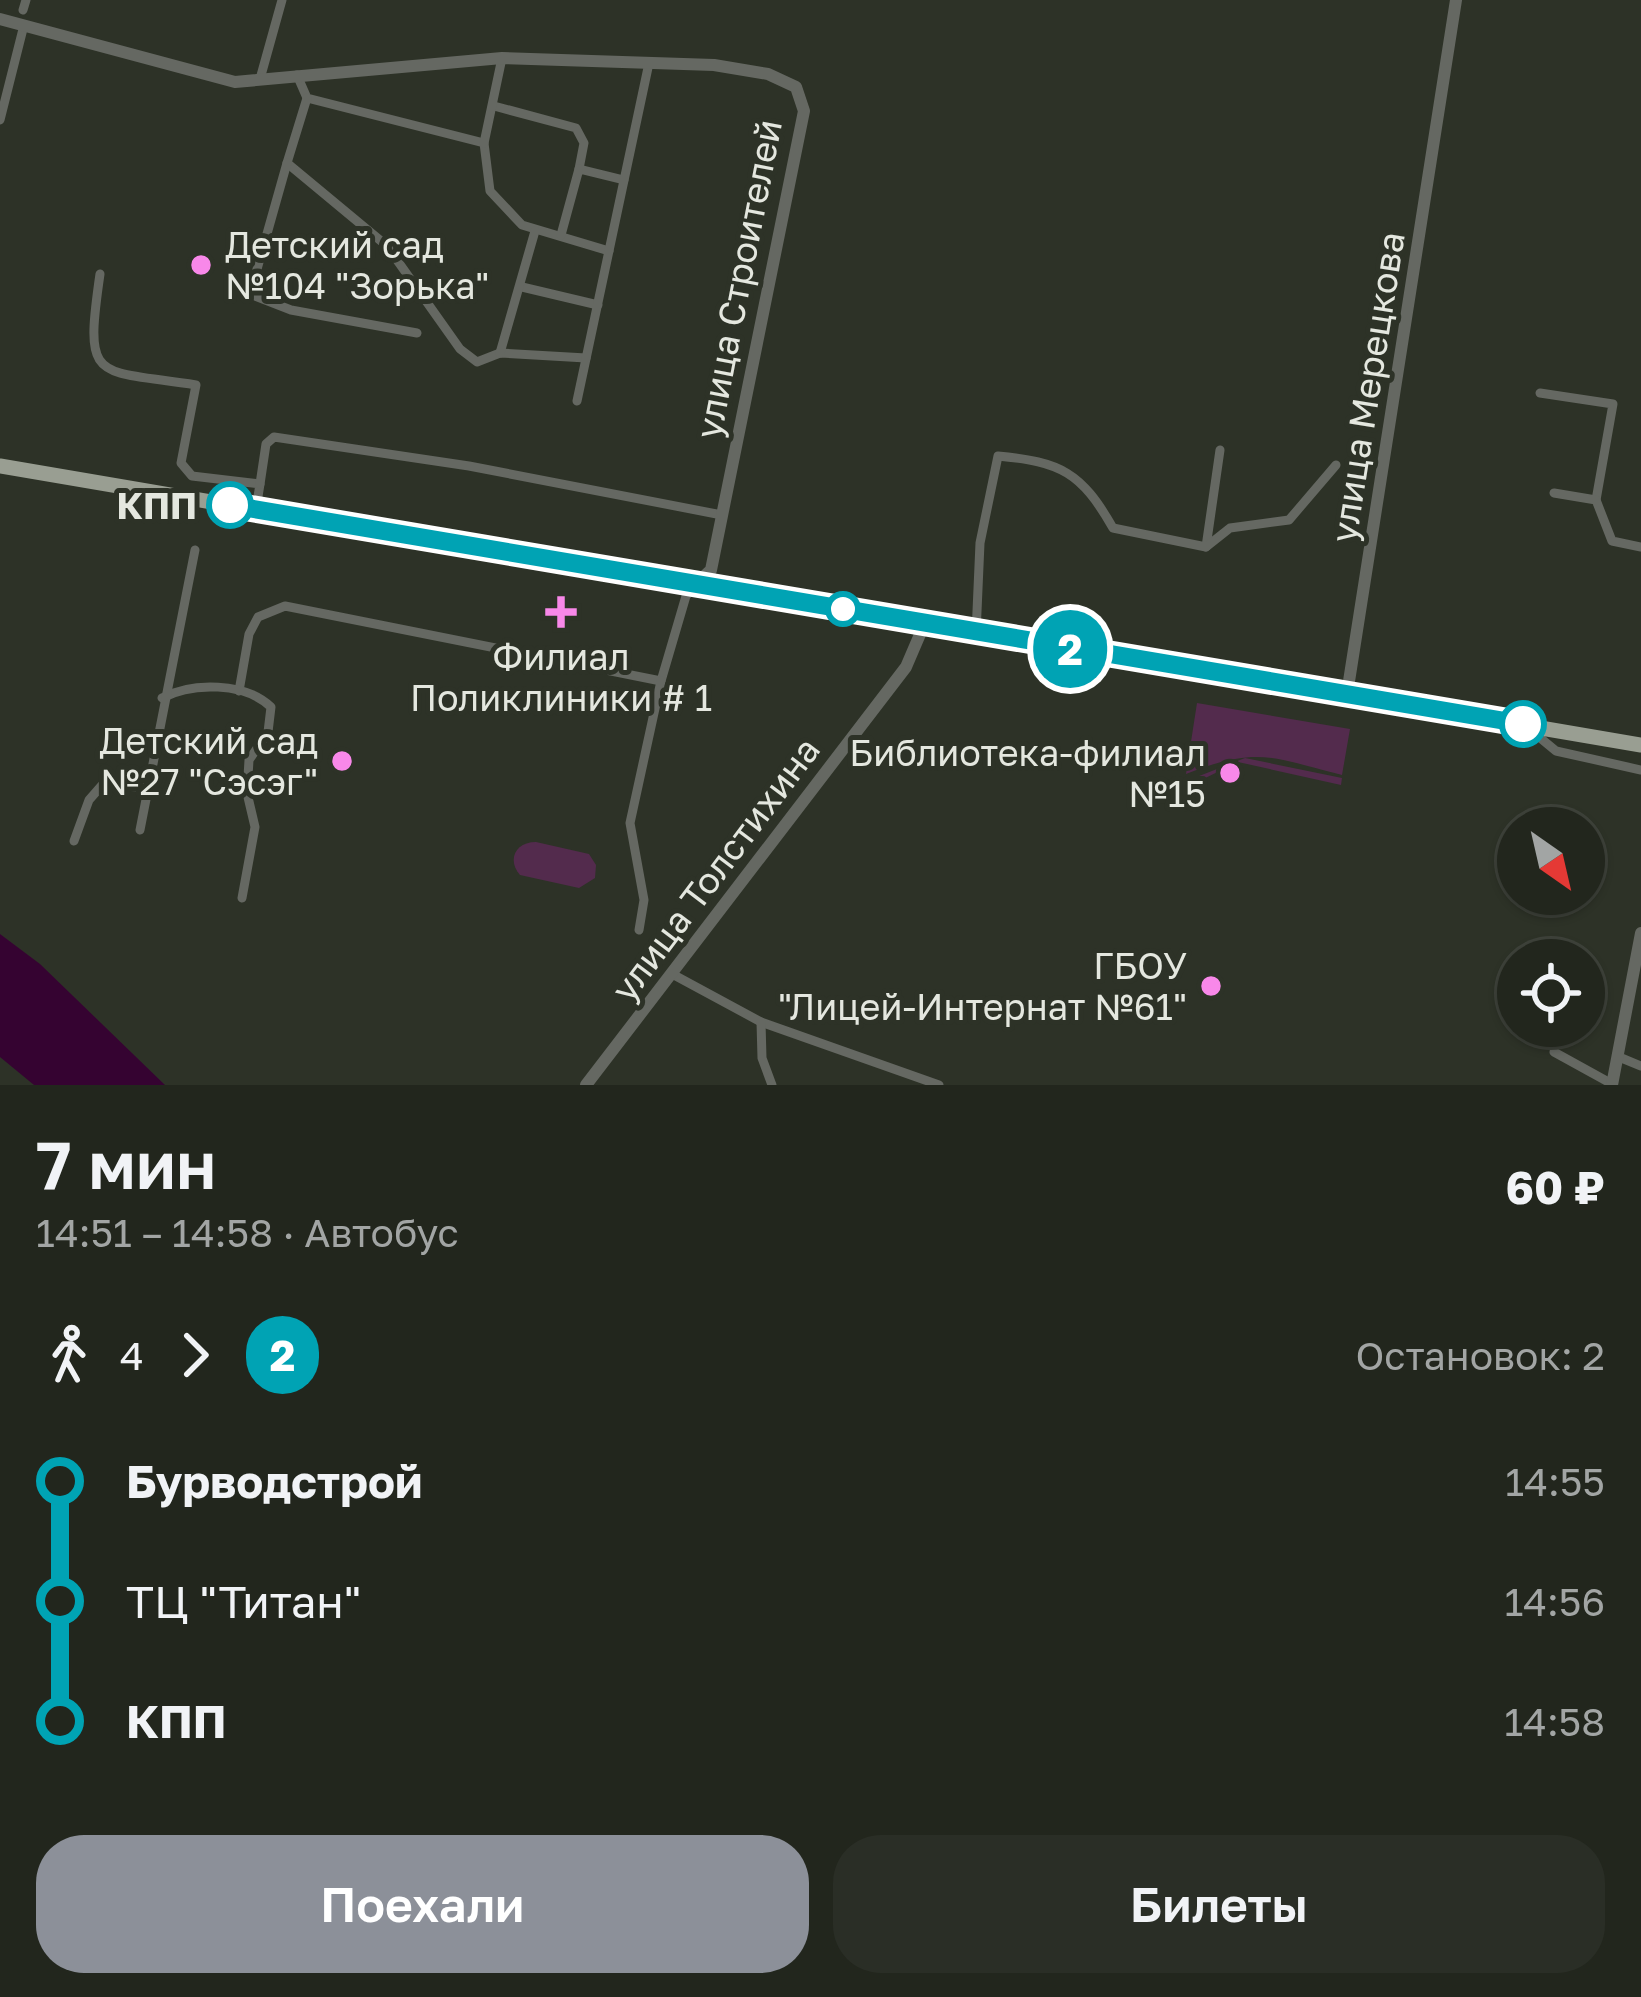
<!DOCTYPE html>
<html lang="ru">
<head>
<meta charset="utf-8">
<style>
	body { margin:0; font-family:"Golos Text",sans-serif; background:#2a2e26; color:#f1f3f6; height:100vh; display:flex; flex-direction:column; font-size:45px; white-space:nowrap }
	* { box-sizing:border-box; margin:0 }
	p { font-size:39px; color:#a2a5a4 }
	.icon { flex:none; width:66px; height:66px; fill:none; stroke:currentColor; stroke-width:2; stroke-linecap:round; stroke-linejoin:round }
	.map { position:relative; height:1085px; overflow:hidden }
	.sheet { display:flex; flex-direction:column; background:#22261d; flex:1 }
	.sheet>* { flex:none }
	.badge { padding:0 24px; border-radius:39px; font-size:42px; line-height:78px }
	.needle { width:78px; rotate:146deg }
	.buttons { position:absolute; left:1497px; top:807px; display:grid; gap:24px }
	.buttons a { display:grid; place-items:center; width:108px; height:108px; border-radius:50%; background:#22261d; box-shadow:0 3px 9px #0004,0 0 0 3px #3f433b; font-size:60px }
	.map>.badge { position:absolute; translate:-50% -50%; box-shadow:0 0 0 6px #fff }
	.legs { display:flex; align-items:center; gap:18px; height:132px; padding:0 36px; font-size:39px }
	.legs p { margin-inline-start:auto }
	.headline { display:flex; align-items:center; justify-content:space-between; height:204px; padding:0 36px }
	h1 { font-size:66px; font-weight:600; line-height:90px }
	.button { display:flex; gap:24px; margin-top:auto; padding:24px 36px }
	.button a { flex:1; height:138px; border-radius:48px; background:#8c9099; color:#fff; font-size:48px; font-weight:600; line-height:138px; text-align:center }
	.button a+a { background:#2a2e26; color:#f1f3f6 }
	ul { padding:0 36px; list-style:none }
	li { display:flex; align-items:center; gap:42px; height:120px; font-size:45px }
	li i { display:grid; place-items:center; width:18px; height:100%; margin:0 15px; background:currentColor }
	li i::after { content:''; width:30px; height:30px; margin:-15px; border:9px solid; border-radius:50%; background:#22261d }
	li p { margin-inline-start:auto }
	li:first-child i { background:linear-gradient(#0000 50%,currentColor 0) }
	li:last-child i { background:linear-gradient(currentColor 50%,#0000 0) }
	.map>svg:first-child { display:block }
	.green { fill:#532b4d }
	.water { fill:#350331 }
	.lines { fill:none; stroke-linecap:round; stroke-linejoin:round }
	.minor { stroke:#656862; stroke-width:9 }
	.tertiary { stroke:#656862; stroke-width:12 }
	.primary { stroke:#999e92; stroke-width:15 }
	.line-1-casing { stroke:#fff; stroke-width:27 }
	.line-1 { stroke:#00a3b4; stroke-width:18 }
	.poi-dot { fill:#f888e9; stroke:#2d3227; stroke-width:4.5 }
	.stop-1-dot { fill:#fff; stroke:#00a3b4; stroke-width:6 }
	.labels { text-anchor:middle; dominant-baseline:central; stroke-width:10; stroke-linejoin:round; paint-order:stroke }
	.poi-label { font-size:36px; fill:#e4e7df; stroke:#2d3227; text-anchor:end }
	.street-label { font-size:36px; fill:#e4e7df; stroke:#2d3227 }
	.stop-label { font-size:36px; font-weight:bold; fill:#e4e7df; stroke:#2d3227; text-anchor:end }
</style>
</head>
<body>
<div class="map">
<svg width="1641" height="1085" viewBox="0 0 1641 1085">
	<rect width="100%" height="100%" fill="#2d3227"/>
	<g class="green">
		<path d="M1197,703L1350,729L1342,775C1271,757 1257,746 1186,774Z"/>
		<path d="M1245,758L1342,778L1341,785L1238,762L1191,785L1189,780Z"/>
		<path d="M536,842L589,854L596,865L595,878L579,888L520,875C507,860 515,842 536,842Z"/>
	</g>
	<path class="water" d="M0,934L40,964L165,1085H34L0,1057Z"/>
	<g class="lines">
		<g class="minor">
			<path d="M23,10L26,0"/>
			<path d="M297,75L307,98L484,143L490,191L522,225L609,251"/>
			<path d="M260,79L282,0"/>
			<path d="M307,98L287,163L387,246L460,349L477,362L500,353L586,358"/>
			<path d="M494,106L576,128L584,143L579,169"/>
			<path d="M0,120L24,25"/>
			<path d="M484,143L502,58"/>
			<path d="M287,163L250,294L291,310L417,333"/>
			<path d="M561,235L579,169L624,180"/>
			<path d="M100,274C84,384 94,369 196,385L181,463L192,476L260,484L256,509"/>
			<path d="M522,287L598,305"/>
			<path d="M500,353L535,231"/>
			<path d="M1540,393L1613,404L1596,500"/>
			<path d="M577,401L649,63"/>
			<path d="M260,484L266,444L274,437L469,466L722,515"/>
			<path d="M1554,493L1596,500L1612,541L1641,547"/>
			<path d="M1206,547L1220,450"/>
			<path d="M976,634L980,543L998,456C1061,462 1081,472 1113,528L1206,547L1230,528L1289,520L1336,465"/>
			<path d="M239,691L249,634L258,617L285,606L661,681L686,596L696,584"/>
			<path d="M162,698C192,682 245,682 271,707L268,732L249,760L247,793L255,827L242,898"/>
			<path d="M1527,727L1556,751L1641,770"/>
			<path d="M140,830L195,550"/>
			<path d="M74,841L89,800L103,784L148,788"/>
			<path d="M639,930L644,900L630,823L661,681"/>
			<path d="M674,975L761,1022L939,1085"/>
			<path d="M761,1022L762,1058L772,1085"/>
			<path d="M1554,1052L1612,1084"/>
			<path d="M1619,1057L1641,1066"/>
		</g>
		<g class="tertiary">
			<path d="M0,19L235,82L502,58L714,65L768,74L796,87L804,111L711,570L696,584"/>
			<path d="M1347,694L1456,0"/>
			<path d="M586,1085L906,667L924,625"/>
			<path d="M1612,1085L1641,933"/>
		</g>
		<path class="primary" d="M0,466L1641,745"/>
	</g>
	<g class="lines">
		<defs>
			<path id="line-1" d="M230,505L1523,724"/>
		</defs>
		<use href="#line-1" class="line-1-casing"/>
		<use href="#line-1" class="line-1"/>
	</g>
	<g class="poi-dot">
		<circle cx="201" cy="265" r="12"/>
		<path d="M555 594h12v12h12v12h-12v12h-12v-12h-12v-12h12z"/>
		<circle cx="342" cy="761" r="12"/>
		<circle cx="1230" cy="773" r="12"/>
		<circle cx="1211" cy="986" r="12"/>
	</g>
	<g class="stop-1-dot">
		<circle cx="230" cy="505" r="21"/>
		<circle cx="843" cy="609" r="15"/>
		<circle cx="1523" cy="724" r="21"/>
	</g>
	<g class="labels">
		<g class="poi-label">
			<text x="225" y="244" text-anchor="start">Детский сад<tspan x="225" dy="41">№104 "Зорька"</tspan></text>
			<text x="561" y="656" text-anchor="middle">Филиал<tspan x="561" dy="41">Поликлиники # 1</tspan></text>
			<text x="318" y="740">Детский сад<tspan x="318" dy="41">№27 "Сэсэг"</tspan></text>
			<text x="1206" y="752">Библиотека-филиал<tspan x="1206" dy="41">№15</tspan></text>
			<text x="1187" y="965">ГБОУ<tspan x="1187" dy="41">"Лицей-Интернат №61"</tspan></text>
		</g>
		<g class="street-label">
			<text transform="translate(738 279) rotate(-79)">улица Строителей</text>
			<text transform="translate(1367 387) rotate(-81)">улица Мерецкова</text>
			<text transform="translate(715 869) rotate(-53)">улица Толстихина</text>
		</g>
		<g class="stop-label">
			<text x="197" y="505">КПП</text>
		</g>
	</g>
</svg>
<div class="buttons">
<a><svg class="needle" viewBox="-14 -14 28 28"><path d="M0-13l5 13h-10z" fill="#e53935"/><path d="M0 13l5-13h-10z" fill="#a2a5a4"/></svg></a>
<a><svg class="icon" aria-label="locate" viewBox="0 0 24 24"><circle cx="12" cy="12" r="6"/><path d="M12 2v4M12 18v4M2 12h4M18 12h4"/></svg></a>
</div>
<b class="badge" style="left:1070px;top:649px;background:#00a3b4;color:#fff">2</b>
</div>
<section class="sheet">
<div class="headline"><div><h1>7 мин</h1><p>14:51 – 14:58 · Автобус</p></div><b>60 ₽</b></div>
<div class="legs"><svg class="icon" aria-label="walk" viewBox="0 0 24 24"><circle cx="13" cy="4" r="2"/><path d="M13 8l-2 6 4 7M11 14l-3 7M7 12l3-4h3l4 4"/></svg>4<svg class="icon" aria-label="forward" viewBox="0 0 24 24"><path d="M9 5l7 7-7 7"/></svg><b class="badge" style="background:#00a3b4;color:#fff">2</b><p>Остановок: 2</p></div>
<ul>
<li><i style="color:#00a3b4"></i><b>Бурводстрой</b><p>14:55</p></li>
<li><i style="color:#00a3b4"></i><span>ТЦ &quot;Титан&quot;</span><p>14:56</p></li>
<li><i style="color:#00a3b4"></i><b>КПП</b><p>14:58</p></li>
</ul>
<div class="button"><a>Поехали</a><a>Билеты</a></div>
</section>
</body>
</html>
